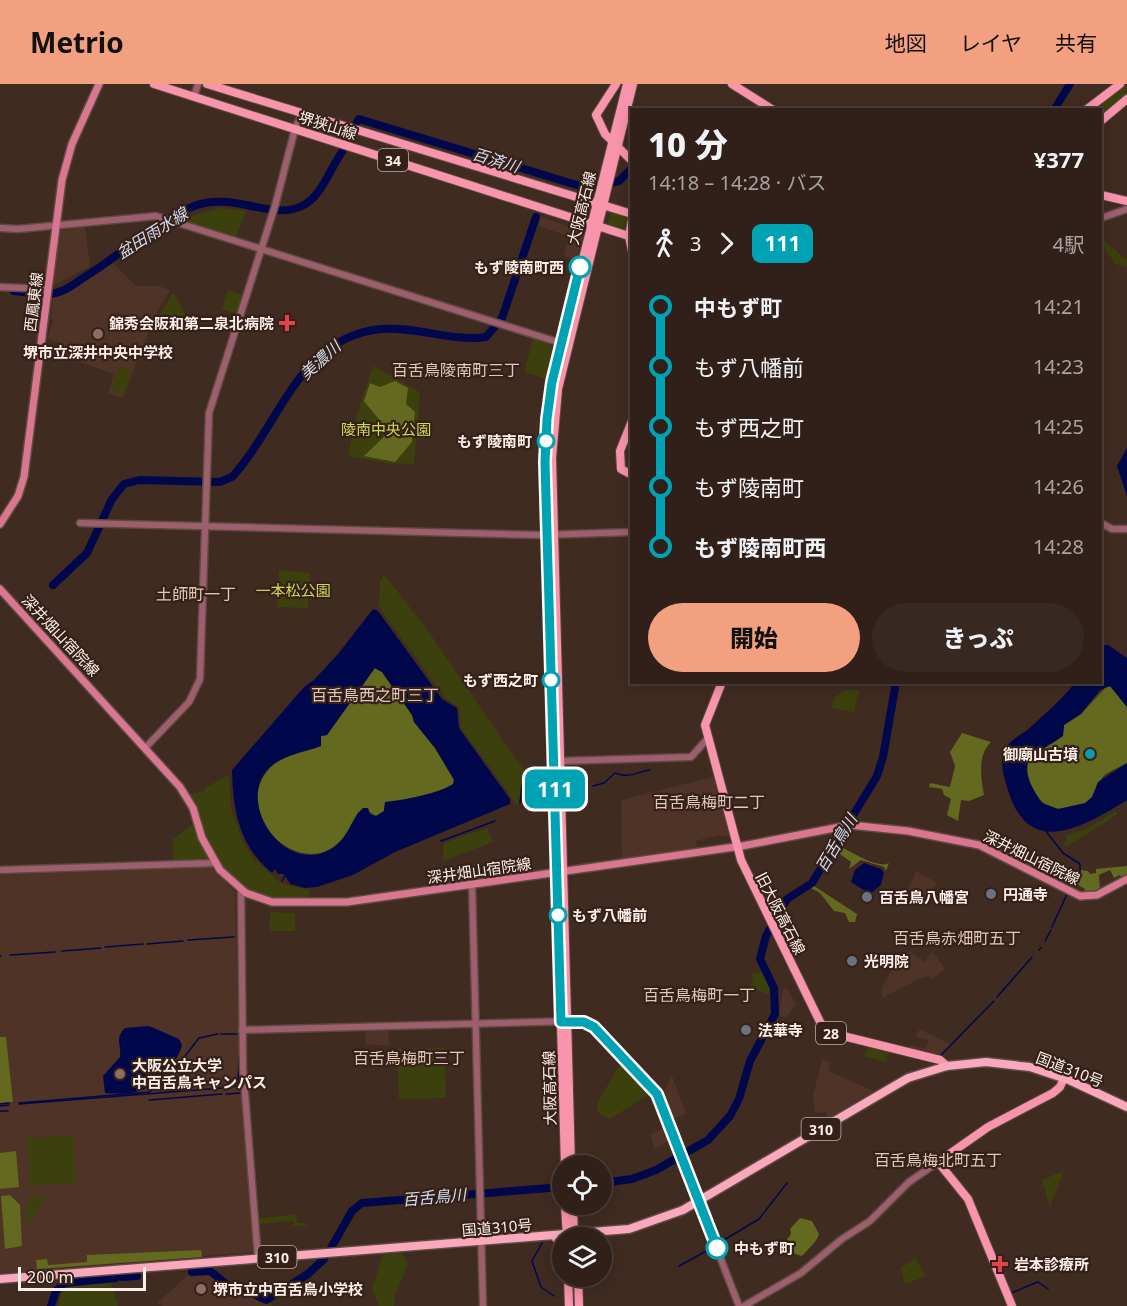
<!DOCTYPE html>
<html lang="ja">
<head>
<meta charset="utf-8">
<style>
	body { margin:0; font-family:"Noto Sans","Noto Sans JP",sans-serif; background:#382822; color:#f1f3f6; height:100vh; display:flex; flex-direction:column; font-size:22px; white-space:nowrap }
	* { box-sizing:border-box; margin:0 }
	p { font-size:20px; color:#a8a3a2 }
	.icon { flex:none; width:33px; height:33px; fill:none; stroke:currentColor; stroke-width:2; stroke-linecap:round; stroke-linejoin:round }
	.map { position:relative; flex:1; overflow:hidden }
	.drawer { position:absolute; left:630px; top:24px; width:472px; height:576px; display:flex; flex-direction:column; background:#302019; border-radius:0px; box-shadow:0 3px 15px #0003,0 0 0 2px #4b3e38 }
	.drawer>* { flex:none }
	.badge { padding:0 12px; border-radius:9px; font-size:21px; line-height:39px }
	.controls { position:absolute; left:552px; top:1071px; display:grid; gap:12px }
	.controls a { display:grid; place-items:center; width:60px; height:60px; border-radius:50%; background:#302019; box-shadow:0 3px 15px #0003,0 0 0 2px #4b3e38; font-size:30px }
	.scale { position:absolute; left:18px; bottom:15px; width:128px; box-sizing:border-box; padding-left:6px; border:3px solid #fceee8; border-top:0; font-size:16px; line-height:21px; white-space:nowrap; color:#fceee8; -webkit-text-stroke:4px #352118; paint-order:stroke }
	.map>.badge { position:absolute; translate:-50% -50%; box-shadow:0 0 0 3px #fff }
	.legs { display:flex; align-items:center; gap:9px; height:66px; padding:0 18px; font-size:20px }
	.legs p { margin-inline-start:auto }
	.head { display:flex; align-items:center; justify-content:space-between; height:102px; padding:0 18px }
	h1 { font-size:33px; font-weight:800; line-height:45px }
	.primary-button { display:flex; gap:12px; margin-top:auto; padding:12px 18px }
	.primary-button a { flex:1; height:69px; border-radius:36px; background:#f2a07f; color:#111; font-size:24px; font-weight:800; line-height:69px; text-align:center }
	.primary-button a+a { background:#382822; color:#f1f3f6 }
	ul { padding:0 18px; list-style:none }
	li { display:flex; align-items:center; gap:21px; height:60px; font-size:22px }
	li i { display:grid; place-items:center; width:9px; height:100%; margin:0 8px; background:currentColor }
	li i::after { content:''; width:15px; height:15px; margin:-8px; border:4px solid; border-radius:50%; background:#302019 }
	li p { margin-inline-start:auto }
	li:first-child i { background:linear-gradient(#0000 50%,currentColor 0) }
	li:last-child i { background:linear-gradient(currentColor 50%,#0000 0) }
	header { display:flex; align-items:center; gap:36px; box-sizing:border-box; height:84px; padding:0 30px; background:#f2a07f; color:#111 }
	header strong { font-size:28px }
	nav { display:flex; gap:33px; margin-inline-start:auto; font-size:21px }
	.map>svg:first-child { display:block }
	.built { fill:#4f3327 }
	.green { fill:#3c400c }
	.forest { fill:#63691e }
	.water { fill:#00084b; fill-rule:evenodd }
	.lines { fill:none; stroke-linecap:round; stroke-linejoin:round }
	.stream { stroke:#00084b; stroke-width:1.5 }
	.river { stroke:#00084b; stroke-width:8 }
	.tertiary-casing { stroke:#5e4a41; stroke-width:9 }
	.secondary-casing { stroke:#5e4a41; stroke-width:10 }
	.primary-casing { stroke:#5e4a41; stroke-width:10 }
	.trunk-casing { stroke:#5e4a41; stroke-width:11 }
	.tertiary { stroke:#9d5f6e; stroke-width:6 }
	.secondary { stroke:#d97790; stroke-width:7 }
	.primary { stroke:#f994ad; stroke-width:8 }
	.trunk { stroke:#faa9bc; stroke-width:8 }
	.line-1-casing { stroke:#fff; stroke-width:14 }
	.line-1 { stroke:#00a3b4; stroke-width:9 }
	.stop-1-dot { fill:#fff; stroke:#00a3b4; stroke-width:3 }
	.health-dot { fill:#e0444e; stroke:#352118; stroke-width:2 }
	.education-dot { fill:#8d6e63; stroke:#352118; stroke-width:2 }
	.culture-dot { fill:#0f9aa8; stroke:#352118; stroke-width:2 }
	.worship-dot { fill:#6b7280; stroke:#352118; stroke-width:2 }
	.labels { text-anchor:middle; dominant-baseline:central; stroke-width:4.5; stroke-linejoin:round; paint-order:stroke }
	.shield { fill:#352118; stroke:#c0b0aa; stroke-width:1.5 }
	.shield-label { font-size:14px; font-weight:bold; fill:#fceee8 }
	.street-label { font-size:15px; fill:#fceee8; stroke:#352118 }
	.stop-label { font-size:15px; font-weight:bold; fill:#fceee8; stroke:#352118; text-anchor:end }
	.poi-label { font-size:15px; font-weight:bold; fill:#fceee8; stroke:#352118; text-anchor:start }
	.park-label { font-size:15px; fill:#cdd959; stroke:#352118 }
	.water-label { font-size:16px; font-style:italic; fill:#d1dcf0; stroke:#352118 }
	.neighbourhood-label { font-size:16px; fill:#e3c7bb; stroke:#352118 }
</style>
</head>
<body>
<header>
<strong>Metrio</strong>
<nav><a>地図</a><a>レイヤ</a><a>共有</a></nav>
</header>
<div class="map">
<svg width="1127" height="1222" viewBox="0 0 1127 1222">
	<rect width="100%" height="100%" fill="#402b21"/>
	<g class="built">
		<path d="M541,133L575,144L582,154L577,176L564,172L569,152L538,142Z"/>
		<path d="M85,142L90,182L53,202L59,147Z"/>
		<path d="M113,179L136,202H159L170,206L154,234L123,314L108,309L114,290L57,270L60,259L48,254L53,236L51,235L53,213L66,209Z"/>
		<path d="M713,693L717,697L731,753L718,751L696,757L697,764L622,775L621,716Z"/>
		<path d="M211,783L235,809L239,971L253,1168L0,1189V791Z"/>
		<path d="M916,787L937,799L922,823L904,815Z"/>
		<path d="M909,867L925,878L932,867L945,885L932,895L929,892L919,895L882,914V904L895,879Z"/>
		<path d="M787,904L796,920L786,934L779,931L783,906Z"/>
		<path d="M920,945L951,961L938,973L908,964L910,961L926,965L929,956L915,953Z"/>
		<path d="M366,947H388L390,962L365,960Z"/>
		<path d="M822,976L830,978L828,987L874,1007L828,1034L826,1028L815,1029L813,1012Z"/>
		<path d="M672,992L686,1030L671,1036L662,1011Z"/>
		<path d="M666,1042L671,1055L655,1065L650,1051Z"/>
		<path d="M208,1188L228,1204L257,1212L273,1222H163L157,1219L188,1191Z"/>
	</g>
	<g class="green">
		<path d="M1124,0H1127V11L1101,34V26H1090Z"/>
		<path d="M220,124L246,127L236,153L186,137L185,134Z"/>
		<path d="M611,128L628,134L624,146L608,140Z"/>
		<path d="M1101,154L1127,176V183L1115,180L1101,159Z"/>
		<path d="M228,206L243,211L237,230L222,225Z"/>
		<path d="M172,210L175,211L193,246L157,235Z"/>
		<path d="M533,254L555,263L547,295L524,288Z"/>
		<path d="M119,282L132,287L124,311L111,306Z"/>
		<path d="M373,282L418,307L420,312L414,380L386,379L348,372L357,331Z"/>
		<path d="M279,486L310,489L308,524L277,523Z"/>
		<path d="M384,490L428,547L515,674L532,692L522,700L518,722L461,644L459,623L445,614L379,523L380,497Z"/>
		<path d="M844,606H859L854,628L832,624L834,614Z"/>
		<path d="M229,691L231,724L243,759L254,775L282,800L309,806V816C263,815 230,808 210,762C202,745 198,727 189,710L205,707V704Z"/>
		<path d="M1116,727L1118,730L1066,763L1063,760L1067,756L1066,751L1084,746Z"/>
		<path d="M195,739L210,774L173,777V755Z"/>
		<path d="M487,744L493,758L443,777L444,759Z"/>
		<path d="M271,828L295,829V847H269Z"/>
		<path d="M763,888L771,909L768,910L749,903L753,897L752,890Z"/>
		<path d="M869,962L889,968L885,978L864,972Z"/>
		<path d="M444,964L446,1014L399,1015L397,965Z"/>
		<path d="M623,979L651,1009L610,1035L599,1029L597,1020L620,980Z"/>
		<path d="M73,1051L77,1099L30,1102L27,1055Z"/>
		<path d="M1061,1088L1063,1089L1050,1123L1042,1096Z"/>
		<path d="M45,1112L28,1145L26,1121L29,1114Z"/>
		<path d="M296,1130L297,1139H306V1142H294L293,1137L258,1140V1135Z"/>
		<path d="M402,1169L408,1180L394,1214V1222H379L372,1205L383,1171Z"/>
		<path d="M915,1174L926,1192L905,1200L901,1184Z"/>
		<path d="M111,1199L118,1222H58L61,1211L70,1201Z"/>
	</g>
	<g class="forest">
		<path d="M395,297L408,304L406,320L415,328L412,358L395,378L364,372L389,348L364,317L370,299L380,303Z"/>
		<path d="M374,584L382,588L412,631L414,638L435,664L455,696L453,700C441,709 400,717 385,718L384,727L376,732L368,727L358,728C325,822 221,736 270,684C282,671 305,668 321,662V652L327,651Z"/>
		<path d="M1106,603H1111L1127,623V679C1120,683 1112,686 1106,690C1097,697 1098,706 1092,714C1080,729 1048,729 1038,713C1030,702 1026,690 1028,677C1037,663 1052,661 1063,650L1064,641L1081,630Z"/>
		<path d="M962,649L991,658C977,671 981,695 984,711L969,717L961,716L958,737L947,731L951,715L944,711L942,705L929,703L930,699L950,703L955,682L950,668Z"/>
		<path d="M840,763C852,767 876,785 889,779L886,787L884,783L861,776L849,785L851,778L837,768Z"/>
		<path d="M1127,782V793L1123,796L1120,791L1114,794L1110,786L1099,791L1100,806L1085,808V805L1076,800L1081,791L1080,786L1088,787L1090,790L1096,789V785Z"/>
		<path d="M814,802L857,830L855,838H849L845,829L834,827L820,809L811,804Z"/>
		<path d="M0,953H6L13,1018L0,1019Z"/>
		<path d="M16,1067L19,1103L0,1105V1069Z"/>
		<path d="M10,1111L20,1121L22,1162L5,1165L1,1112Z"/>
		<path d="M800,1134L812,1137L819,1150C817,1158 807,1166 802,1172L795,1170L786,1157L791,1150L790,1145Z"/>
		<path d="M201,1166L202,1173L37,1185L36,1176L47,1175L48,1181L87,1178V1171Z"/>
	</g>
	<g class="water">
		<path d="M1127,364V412L1117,382Z"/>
		<path d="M373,525L378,527L442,615L457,624L459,644L510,715V720L395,768L353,791L317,803L305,804L290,800L284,790H278L275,785L272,789C239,762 233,726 232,686L304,603L314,596L338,570ZM375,584L382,588L412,631L414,638L435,664L454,696L453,700C441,709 400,717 385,718L384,727L376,732L370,730L368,724H363C350,735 350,754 329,766C284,791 234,717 270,683C283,671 305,668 321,662V652L327,651Z"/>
		<path d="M1101,561H1108L1127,574V623L1110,602L1100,606L1081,630L1064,641L1063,652C1030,675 1012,675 1042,719L1058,725L1085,719L1092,713L1098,698L1127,679V716C1086,741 1029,777 1008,706C1004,693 999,678 1005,665C1011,654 1024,650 1033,641C1047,628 1063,614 1075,599L1101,598Z"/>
		<path d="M864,779L881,785L884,789L881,801L870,810L851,798L855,786Z"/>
		<path d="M149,942L179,955L182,961C178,978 158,1000 142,1006C132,1010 115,1010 105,1009L103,992L120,973C122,960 114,955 125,944Z"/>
	</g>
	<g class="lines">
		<g class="stream">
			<path d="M593,702L604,699L615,689C629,695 636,688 650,686"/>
			<path d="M567,706L588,703"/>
			<path d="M520,719L522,701L535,691L548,694"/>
			<path d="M1045,746L1063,769L1080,780V793L1068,802"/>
			<path d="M441,757L495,737"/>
			<path d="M282,797L285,791"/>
			<path d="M1052,843L1067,810"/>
			<path d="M188,856L234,853"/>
			<path d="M1045,857L1051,846"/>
			<path d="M147,860L183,857"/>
			<path d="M105,863L143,860"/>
			<path d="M1039,866L1041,864"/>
			<path d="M62,867L101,864"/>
			<path d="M10,871L55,868"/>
			<path d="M0,872H1"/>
			<path d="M997,913L1032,873"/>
			<path d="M221,950H237"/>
			<path d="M940,972L994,917"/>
			<path d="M238,1002L239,972"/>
			<path d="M225,1003L240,1002"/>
			<path d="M226,1010L241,1009"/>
			<path d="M149,1016L222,1010"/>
			<path d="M19,1019L150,1008L172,989L199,954L218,950"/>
			<path d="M0,1020L9,1019"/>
			<path d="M19,1020L222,1004"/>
			<path d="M0,1022L9,1021"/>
			<path d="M0,1027H8"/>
			<path d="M724,1156L759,1135L787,1099"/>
			<path d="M542,1159L532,1177L541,1203L554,1212"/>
			<path d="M679,1182L710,1165"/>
			<path d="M1011,1209L1038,1198L1048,1205"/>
			<path d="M267,1216L268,1217"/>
		</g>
		<g class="river">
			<path d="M1054,26L1070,0"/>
			<path d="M357,38L359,35L590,105L619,97L632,84"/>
			<path d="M14,207C27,208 46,213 59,208C67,206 76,199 83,194C120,172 154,138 194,122C234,107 271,137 302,122C321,113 330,85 342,68"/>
			<path d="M53,501L87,469L112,415L124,400L139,396L220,398L232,393C280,341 298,253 381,245C416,242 452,258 486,253L502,234L536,133"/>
			<path d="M602,1099L632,1095L656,1086L708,1056L730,1032L739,1015L750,977L775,930L774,904L760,875L766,852L787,815L812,799L877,692L883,673L896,598"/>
			<path d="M331,1164L352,1127L362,1119L562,1103"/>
			<path d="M192,1188L210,1187L231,1204L251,1209L266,1216L308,1190L324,1175"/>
			<path d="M122,1193L137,1192"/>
			<path d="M51,1222L56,1207L64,1199L116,1194"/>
		</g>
		<defs>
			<g id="tertiary">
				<path d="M194,13L198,0"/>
				<path d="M1101,134L1127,125"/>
				<path d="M0,144L18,145L156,132L564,260"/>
				<path d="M0,203L48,205"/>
				<path d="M80,439L541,451L632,448"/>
				<path d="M1101,439L1112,445H1127"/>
				<path d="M146,663L189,618L200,595L209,329L275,122L295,45L302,30"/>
				<path d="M561,677L691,673L709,653"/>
				<path d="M0,786L215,779"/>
				<path d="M472,800L483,1222"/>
				<path d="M241,806L243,984L258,1175"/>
				<path d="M242,946L572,937L584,938L594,943L657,1010L739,1222"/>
				<path d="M744,1222L801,1189L842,1155L870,1137L909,1098L938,1078"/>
			</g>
			<g id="secondary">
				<path d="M0,440L18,412L24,393L62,96L72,60L99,0"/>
				<path d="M0,505L180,703L193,724L202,754L220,786L246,809L272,818H347L742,762L850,741L908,747L979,761L1080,812L1097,811L1127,795"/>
			</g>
			<g id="primary">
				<path d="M154,0L632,153"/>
				<path d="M207,0L632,130"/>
				<path d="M616,0L596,31L605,50L632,77"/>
				<path d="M732,0L773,26"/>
				<path d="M1086,26L1120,0"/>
				<path d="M1101,37L1127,15"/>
				<path d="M1101,111L1127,117"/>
				<path d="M632,136L629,152L632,167"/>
				<path d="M632,337L620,367L621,385L632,391"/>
				<path d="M722,598L705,641L741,776L823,944L831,949L940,976L947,982"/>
				<path d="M565,1082L545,378L547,335L552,298L627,0"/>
				<path d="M571,1082L552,374L558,305L633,0"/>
				<path d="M565,1120L567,1154"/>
				<path d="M573,1120L574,1154"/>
				<path d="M554,1152L562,1161"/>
				<path d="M568,1192L569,1222"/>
				<path d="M578,1192L579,1222"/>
				<path d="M1012,1222L968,1115L938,1078L988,1043L1053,1009L1060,1003L1064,994"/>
			</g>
			<path id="trunk" d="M0,1195L629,1145L683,1126L884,1008L908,994L947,982L986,978L1030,983L1069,996L1127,1023"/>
		</defs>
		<use href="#tertiary" class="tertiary-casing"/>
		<use href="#secondary" class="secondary-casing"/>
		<use href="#primary" class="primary-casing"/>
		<use href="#trunk" class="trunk-casing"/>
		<use href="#tertiary" class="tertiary"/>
		<use href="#secondary" class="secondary"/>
		<use href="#primary" class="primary"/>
		<use href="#trunk" class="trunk"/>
	</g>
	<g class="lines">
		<defs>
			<path id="line-1" d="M580,183L552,298L547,335L545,378L561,938H584L594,943L657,1010L717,1164"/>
		</defs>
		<use href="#line-1" class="line-1-casing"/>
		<use href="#line-1" class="line-1"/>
	</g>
	<g class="stop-1-dot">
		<circle cx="580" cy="183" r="10"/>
		<circle cx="546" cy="357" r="8"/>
		<circle cx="551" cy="596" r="8"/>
		<circle cx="558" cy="831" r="8"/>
		<circle cx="717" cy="1164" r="10"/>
	</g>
	<g class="health-dot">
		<path d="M284 230h6v6h6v6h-6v6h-6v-6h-6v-6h6z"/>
		<path d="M997 1171h6v6h6v6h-6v6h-6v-6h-6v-6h6z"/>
	</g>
	<g class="education-dot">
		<circle cx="98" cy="250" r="6"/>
		<circle cx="120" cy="990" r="6"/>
		<circle cx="201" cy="1205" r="6"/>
	</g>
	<circle class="culture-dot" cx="1090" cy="670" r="6"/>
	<g class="worship-dot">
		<circle cx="991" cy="810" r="6"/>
		<circle cx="867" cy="813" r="6"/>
		<circle cx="852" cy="877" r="6"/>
		<circle cx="746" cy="946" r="6"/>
	</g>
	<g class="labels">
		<g class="shield">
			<rect x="378" y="65" width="30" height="22" rx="4.5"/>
			<rect x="816" y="938" width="30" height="22" rx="4.5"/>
			<rect x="801.5" y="1034" width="39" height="22" rx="4.5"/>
			<rect x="257.5" y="1162" width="39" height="22" rx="4.5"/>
		</g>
		<g class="shield-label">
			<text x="393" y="76">34</text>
			<text x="831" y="949">28</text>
			<text x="821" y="1045">310</text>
			<text x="277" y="1173">310</text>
		</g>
		<g class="street-label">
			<text transform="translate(328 41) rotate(18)">堺狭山線</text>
			<text transform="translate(581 124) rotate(-76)">大阪高石線</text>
			<text transform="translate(33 218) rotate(-83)">西鳳東線</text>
			<text transform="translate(61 551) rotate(47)">深井畑山宿院線</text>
			<text transform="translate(1032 773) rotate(26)">深井畑山宿院線</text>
			<text transform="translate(479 786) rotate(-8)">深井畑山宿院線</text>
			<text transform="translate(781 829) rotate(63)">旧大阪高石線</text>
			<text transform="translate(1070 985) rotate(21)">国道310号</text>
			<text transform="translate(549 1004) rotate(-91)">大阪高石線</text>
			<text transform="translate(497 1143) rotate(-5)">国道310号</text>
		</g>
		<g class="stop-label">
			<text x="564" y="183">もず陵南町西</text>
			<text x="532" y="357">もず陵南町</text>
			<text x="538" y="596">もず西之町</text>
			<text x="572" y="831" text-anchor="start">もず八幡前</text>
			<text x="734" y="1164" text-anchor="start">中もず町</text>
		</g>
		<g class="poi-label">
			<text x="274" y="239" text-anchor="end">錦秀会阪和第二泉北病院</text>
			<text x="98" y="268" text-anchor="middle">堺市立深井中央中学校</text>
			<text x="1078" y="670" text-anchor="end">御廟山古墳</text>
			<text x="1003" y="810">円通寺</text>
			<text x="879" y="813">百舌鳥八幡宮</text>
			<text x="864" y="877">光明院</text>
			<text x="758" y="946">法華寺</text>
			<text x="132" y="981">大阪公立大学<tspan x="132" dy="17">中百舌鳥キャンパス</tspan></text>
			<text x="1014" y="1180">岩本診療所</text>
			<text x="213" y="1205">堺市立中百舌鳥小学校</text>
		</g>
		<g class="park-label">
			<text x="386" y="345">陵南中央公園</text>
			<text x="293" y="506">一本松公園</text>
		</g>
		<g class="water-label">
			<text transform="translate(496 76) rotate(17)">百済川</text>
			<text transform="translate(152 149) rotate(-32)">盆田雨水線</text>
			<text transform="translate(320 276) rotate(-42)">美濃川</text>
			<text transform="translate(836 759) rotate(-59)">百舌鳥川</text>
			<text transform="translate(434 1113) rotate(-5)">百舌鳥川</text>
		</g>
		<g class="neighbourhood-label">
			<text x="456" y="286">百舌鳥陵南町三丁</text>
			<text x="196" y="510">土師町一丁</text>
			<text x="375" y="611">百舌鳥西之町三丁</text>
			<text x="709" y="718">百舌鳥梅町二丁</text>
			<text x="957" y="854">百舌鳥赤畑町五丁</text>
			<text x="699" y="911">百舌鳥梅町一丁</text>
			<text x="409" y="974">百舌鳥梅町三丁</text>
			<text x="938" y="1076">百舌鳥梅北町五丁</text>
		</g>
	</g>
</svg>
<div class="controls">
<a><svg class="icon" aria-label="locate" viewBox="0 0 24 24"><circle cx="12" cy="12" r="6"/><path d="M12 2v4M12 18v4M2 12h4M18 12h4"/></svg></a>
<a><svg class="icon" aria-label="layers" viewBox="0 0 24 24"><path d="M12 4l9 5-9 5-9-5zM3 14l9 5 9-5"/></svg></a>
</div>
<div class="scale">200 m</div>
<b class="badge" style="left:555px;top:705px;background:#00a3b4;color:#fff">111</b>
<section class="drawer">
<div class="head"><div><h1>10 分</h1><p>14:18 – 14:28 · バス</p></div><b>¥377</b></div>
<div class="legs"><svg class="icon" aria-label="walk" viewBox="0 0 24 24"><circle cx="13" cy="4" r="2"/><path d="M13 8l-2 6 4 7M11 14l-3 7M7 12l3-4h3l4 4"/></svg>3<svg class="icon" aria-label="forward" viewBox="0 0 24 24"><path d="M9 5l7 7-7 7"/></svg><b class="badge" style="background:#00a3b4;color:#fff">111</b><p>4駅</p></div>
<ul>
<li><i style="color:#00a3b4"></i><b>中もず町</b><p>14:21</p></li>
<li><i style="color:#00a3b4"></i><span>もず八幡前</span><p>14:23</p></li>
<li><i style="color:#00a3b4"></i><span>もず西之町</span><p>14:25</p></li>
<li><i style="color:#00a3b4"></i><span>もず陵南町</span><p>14:26</p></li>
<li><i style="color:#00a3b4"></i><b>もず陵南町西</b><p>14:28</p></li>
</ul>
<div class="primary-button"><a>開始</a><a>きっぷ</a></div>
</section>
</div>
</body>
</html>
